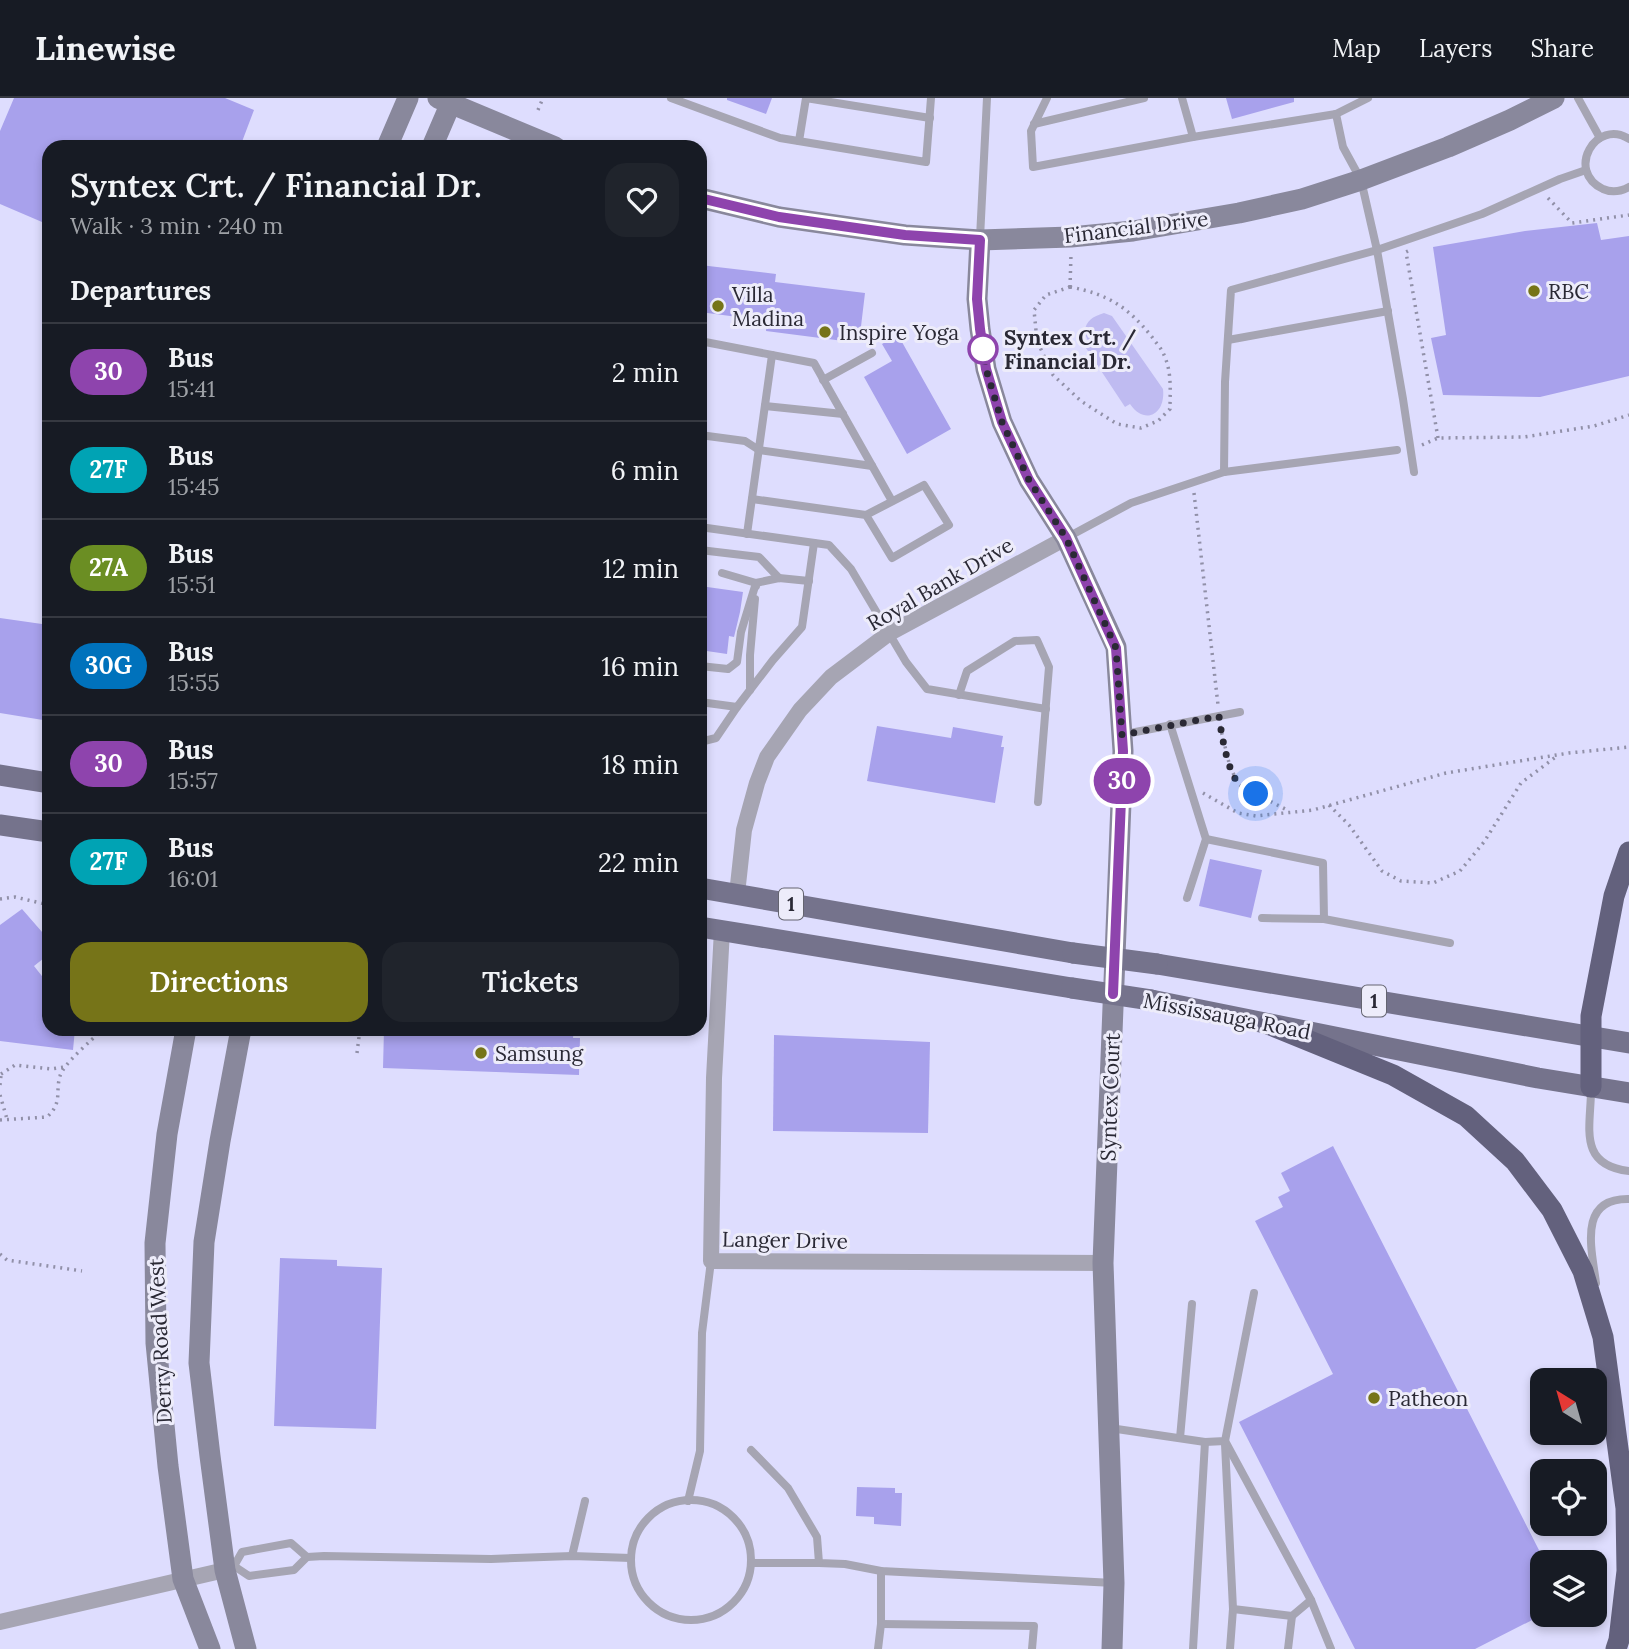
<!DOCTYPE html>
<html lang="en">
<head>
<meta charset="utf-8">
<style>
	body { margin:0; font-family:Lora,serif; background:#20242c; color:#f1f3f6; height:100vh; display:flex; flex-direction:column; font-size:26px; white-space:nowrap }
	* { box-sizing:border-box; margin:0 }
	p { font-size:23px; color:#9ea1a6 }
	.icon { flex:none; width:38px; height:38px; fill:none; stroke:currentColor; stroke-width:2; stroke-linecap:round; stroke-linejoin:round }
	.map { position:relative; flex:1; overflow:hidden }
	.drawer { position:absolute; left:42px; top:42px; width:665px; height:896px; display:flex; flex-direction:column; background:#171b24; border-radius:21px; box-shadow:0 4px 10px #0003 }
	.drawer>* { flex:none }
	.badge { padding:0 14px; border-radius:23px; font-size:24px; line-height:46px }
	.needle { width:46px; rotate:323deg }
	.buttons { position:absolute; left:1530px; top:1270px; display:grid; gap:14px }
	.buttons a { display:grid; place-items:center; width:77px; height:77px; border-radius:14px; background:#171b24; box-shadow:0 4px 10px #0003; font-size:35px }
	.you { position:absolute; width:35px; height:35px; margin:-18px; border:5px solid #fff; border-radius:50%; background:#1a73e8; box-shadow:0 0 0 10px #1a73e833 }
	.map>.badge { position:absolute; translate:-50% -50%; box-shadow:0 0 0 4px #fff }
	h2 { padding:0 28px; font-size:26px; line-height:63px }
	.round { display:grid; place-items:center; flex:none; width:74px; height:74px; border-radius:21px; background:#20242c }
	.head { display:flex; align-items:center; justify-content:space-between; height:119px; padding:0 28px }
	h1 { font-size:33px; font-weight:600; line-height:52px }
	.cta { display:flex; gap:14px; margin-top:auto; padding:14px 28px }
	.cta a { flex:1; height:80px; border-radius:21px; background:#767418; color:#fff; font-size:28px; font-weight:600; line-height:80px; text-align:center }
	.cta a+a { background:#20242c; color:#f1f3f6 }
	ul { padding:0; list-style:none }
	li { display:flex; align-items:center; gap:21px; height:98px; padding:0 28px; border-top:2px solid #363941 }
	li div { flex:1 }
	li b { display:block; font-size:26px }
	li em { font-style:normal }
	li .badge { min-width:77px; font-weight:700; text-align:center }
	header { display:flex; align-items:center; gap:42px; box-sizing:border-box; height:98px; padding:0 35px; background:#171b24; border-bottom:2px solid #363941 }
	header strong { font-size:33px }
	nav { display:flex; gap:38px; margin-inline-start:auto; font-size:24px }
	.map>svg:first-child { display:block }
	.green { fill:#bfbbf1 }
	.building { fill:#a8a1ec }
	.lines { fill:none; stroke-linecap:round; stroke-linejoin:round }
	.path { stroke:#9190a8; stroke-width:3.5; stroke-dasharray:2 5; stroke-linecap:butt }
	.lane { stroke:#a6a5b3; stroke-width:8 }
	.street { stroke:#a6a5b3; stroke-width:16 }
	.secondary { stroke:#89889c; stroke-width:21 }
	.primary { stroke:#75738c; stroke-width:21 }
	.highway { stroke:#63617d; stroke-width:21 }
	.primary-bridge { stroke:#75738c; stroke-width:21 }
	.line-casing { stroke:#fff; stroke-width:16 }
	.line { stroke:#8e44ad; stroke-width:10 }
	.walk { stroke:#2a2935; stroke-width:7; stroke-dasharray:0 12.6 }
	.poi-dot { fill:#767418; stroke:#edecfa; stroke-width:2.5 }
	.stop-dot { fill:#fff; stroke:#8e44ad; stroke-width:3.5 }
	.labels { text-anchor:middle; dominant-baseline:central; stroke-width:6; stroke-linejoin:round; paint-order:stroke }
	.shield { fill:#edecfa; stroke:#646470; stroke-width:2 }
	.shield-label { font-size:19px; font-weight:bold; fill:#2a2935 }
	.street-label { font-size:21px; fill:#2a2935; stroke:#edecfa }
	.poi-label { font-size:21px; fill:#2a2935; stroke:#edecfa; text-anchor:start }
	.stop-label { font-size:21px; font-weight:bold; fill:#2a2935; stroke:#edecfa; text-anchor:start }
</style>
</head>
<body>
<header>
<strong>Linewise</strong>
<nav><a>Map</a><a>Layers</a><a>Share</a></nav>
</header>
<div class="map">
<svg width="1629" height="1551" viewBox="0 0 1629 1551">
	<rect width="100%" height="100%" fill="#deddfe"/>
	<path class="green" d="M1104,215L1112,218L1163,291C1166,316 1145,328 1130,306L1125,309L1086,250L1090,247L1084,234C1087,222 1092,219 1104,215Z"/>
	<g class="building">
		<path d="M14,0H225L254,12L240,49H49V127L0,106V33Z"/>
		<path d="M727,0H772L766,16L727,2Z"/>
		<path d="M1226,0H1294V4L1232,21Z"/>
		<path d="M1597,125L1601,142L1629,138V278L1540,299L1443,297L1431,240L1446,237L1433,149L1525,133Z"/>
		<path d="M700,167L776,176L775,184L865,195L859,245L766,233L767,223L700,214Z"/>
		<path d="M898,237L951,331L907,356L864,279L892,263L882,246Z"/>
		<path d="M700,488L743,494L740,514L734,539L729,538L727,556L700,552Z"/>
		<path d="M0,520L49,527V623L0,615Z"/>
		<path d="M877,628L951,640L953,629L1003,638L1001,649H1004L995,705L867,683Z"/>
		<path d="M1210,761L1262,772L1251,820L1199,808Z"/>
		<path d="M22,811L49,842V856L34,868L49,887V931H75L73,952L0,943V827Z"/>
		<path d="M384,931H574L573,940H580L579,977L383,970Z"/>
		<path d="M774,937L930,944L928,1035L773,1033Z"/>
		<path d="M1333,1048L1542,1458V1517L1475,1551H1355L1239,1324L1333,1276L1255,1123L1283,1109L1278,1099L1290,1093L1281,1075Z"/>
		<path d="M280,1160L337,1162V1168L382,1170L376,1331L274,1328Z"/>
		<path d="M857,1389L895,1390V1395H902L901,1428L874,1426V1419L856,1418Z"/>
	</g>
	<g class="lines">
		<g class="path">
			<path d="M538,12L543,0"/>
			<path d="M1548,100L1572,125L1629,117"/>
			<path d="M1408,153L1406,154L1438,340"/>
			<path d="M1070,189C1108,196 1128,209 1152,239C1156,245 1162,251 1164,257C1172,274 1170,293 1170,311L1158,323L1141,330L1117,326L1081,303L1053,277L1037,243L1034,212L1046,197Z"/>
			<path d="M1070,189L1071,156"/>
			<path d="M1422,347L1438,340L1524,339L1594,328L1629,317"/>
			<path d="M1194,395L1218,607"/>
			<path d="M1220,628L1230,669L1239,687L1289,713"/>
			<path d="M1203,695L1238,715L1256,718L1313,712L1446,675L1569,655L1629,649"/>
			<path d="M1329,707L1349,727L1382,773L1401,783L1433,785L1460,773L1484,744L1521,685L1557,658"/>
			<path d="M0,801L15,799L49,807"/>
			<path d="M357,955L360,931"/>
			<path d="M1,976L15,967L51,971L64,969"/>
			<path d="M0,987L1,977"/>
			<path d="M0,997L7,1021"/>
			<path d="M0,1022L47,1019C63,1004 55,995 60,978C63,966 92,942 102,932"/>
			<path d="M0,1156L7,1162L82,1173"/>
		</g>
		<g class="lane">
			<path d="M671,0L780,40L926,64L931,0"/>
			<path d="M1047,0L1031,33L1033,69L1193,39L1336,16L1368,0"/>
			<path d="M1182,0L1193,39"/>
			<path d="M1578,0L1600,40"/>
			<path d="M1336,16L1343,49L1361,82L1377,152L1482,116L1560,81L1586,72"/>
			<path d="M1034,26L1144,0"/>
			<path d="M1629,41C1596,20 1565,73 1603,91C1612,95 1620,94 1629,89"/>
			<path d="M799,43L806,0L930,20"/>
			<path d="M980,140L987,0"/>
			<path d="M1228,242L1388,213"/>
			<path d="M700,243L814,265L892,403"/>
			<path d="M823,282L872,255"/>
			<path d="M765,308L843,316"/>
			<path d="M700,337L745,343L759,352L872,368"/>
			<path d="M1224,374L1225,284L1231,192L1377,152L1403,301L1414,374"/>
			<path d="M752,401L866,417L892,460L949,427L924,387L866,417"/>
			<path d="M700,429L829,447L851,471L906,564L927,591L1046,611"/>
			<path d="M747,436L772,257"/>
			<path d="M1066,440L1131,405L1224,374L1397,352"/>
			<path d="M700,452L759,459L779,480"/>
			<path d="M722,475L756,485V488"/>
			<path d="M700,568L728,571L737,564L741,534L756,485L779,480L809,483"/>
			<path d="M750,592V557L755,501"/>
			<path d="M959,597L967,573L1015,543L1037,542L1049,569L1038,704"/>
			<path d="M700,604L737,609"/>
			<path d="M1170,626L1206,741L1187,800"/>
			<path d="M1125,636L1240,614"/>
			<path d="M700,644L716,640L737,609L773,562L802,529L814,445"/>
			<path d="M1206,741L1323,765L1324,821"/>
			<path d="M1262,820L1324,821L1450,845"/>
			<path d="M1591,992C1591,1028 1577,1067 1629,1073"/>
			<path d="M1596,1185C1592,1152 1577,1100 1629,1101"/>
			<path d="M1110,1330L1205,1344L1225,1343L1254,1195"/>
			<path d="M1180,1340L1192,1206"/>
			<path d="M1225,1343L1311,1502L1331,1551"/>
			<path d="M1225,1346L1233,1511L1230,1551"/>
			<path d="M751,1352L788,1390L817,1439L819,1465L845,1466L881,1473L1114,1485"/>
			<circle cx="691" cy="1462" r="60"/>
			<path d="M688,1403L700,1353L702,1235L711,1163"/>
			<path d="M572,1458L585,1403"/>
			<path d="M751,1465H819"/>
			<path d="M234,1468L249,1478L294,1472L307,1459L324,1458L491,1461L572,1458L631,1460"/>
			<path d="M231,1470L234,1468L242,1454L291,1445L307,1459"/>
			<path d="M1233,1511L1292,1518"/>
			<path d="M881,1526L1034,1528L1032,1551"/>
			<path d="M878,1551L881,1526V1473"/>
			<path d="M1193,1551L1205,1344"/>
			<path d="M1288,1551L1292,1518L1311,1502"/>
		</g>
		<g class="street">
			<path d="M737,796L744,732L757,685L767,659L800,612L831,579L888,536L1066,440"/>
			<path d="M722,832L714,980L711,1163L1103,1165"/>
			<path d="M0,1524L225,1472"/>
		</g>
		<g class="secondary">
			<path d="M438,0L555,49"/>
			<path d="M387,49L408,0"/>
			<path d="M432,49L453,0"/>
			<path d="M700,100L779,119L905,137L980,142L1071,139L1133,133L1239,115L1302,101L1361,82L1448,49L1510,22L1554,0"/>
			<path d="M980,142L977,201L980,231L986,271L1002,324L1029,382L1066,440L1116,549L1123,653L1103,1165L1114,1485L1112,1551"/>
			<path d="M186,931L167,1036L155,1145L156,1245L168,1368L183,1481L210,1551"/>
			<path d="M241,931L220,1043L204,1144L199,1265L210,1358L225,1472L246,1551"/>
		</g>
		<g class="primary">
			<path d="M0,677L49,685"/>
			<path d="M0,727L49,734"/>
			<path d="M700,790L1073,855"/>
			<path d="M700,829L1072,890"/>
			<path d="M1157,866L1629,945"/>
			<path d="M1151,902L1538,980L1629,995"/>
		</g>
		<g class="highway">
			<path d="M1268,926L1393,977L1466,1018L1515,1063L1552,1112L1583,1173L1603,1239L1626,1410L1627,1473L1619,1542L1616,1551"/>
			<path d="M1591,989V918L1614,798L1629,754"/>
		</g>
		<g class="primary-bridge">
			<path d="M1073,855L1157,866"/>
			<path d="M1072,890L1151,902"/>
		</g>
	</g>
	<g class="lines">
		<defs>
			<path id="line" d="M700,100L779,119L905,137L980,142L977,201L980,231L986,271L1002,324L1029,382L1066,440L1116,550L1123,653L1113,896"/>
		</defs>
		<use href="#line" class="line-casing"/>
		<use href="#line" class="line"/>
		<path class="walk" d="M983,251L986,271L1002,324L1029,382L1066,440L1116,550L1122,637L1219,618C1221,634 1228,678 1241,688C1245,692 1252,694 1256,696"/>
	</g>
	<g class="poi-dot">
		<circle cx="1534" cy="193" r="7"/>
		<circle cx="718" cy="208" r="7"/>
		<circle cx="825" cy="234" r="7"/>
		<circle cx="481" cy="955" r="7"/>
		<circle cx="1374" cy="1300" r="7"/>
	</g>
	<circle class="stop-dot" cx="983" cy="251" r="14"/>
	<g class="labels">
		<g class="shield">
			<rect x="779" y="790.5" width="24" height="31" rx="5"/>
			<rect x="1362" y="887.5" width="24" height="31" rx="5"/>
		</g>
		<g class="shield-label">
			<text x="791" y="806">1</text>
			<text x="1374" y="903">1</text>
		</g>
		<g class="street-label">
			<text transform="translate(1136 129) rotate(-7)">Financial Drive</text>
			<text transform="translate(940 486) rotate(-30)">Royal Bank Drive</text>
			<text transform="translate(1227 918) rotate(11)">Mississauga Road</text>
			<text transform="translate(1110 999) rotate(-88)">Syntex Court</text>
			<text transform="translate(785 1142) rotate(1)">Langer Drive</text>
			<text transform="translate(160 1243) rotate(-93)">Derry Road West</text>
		</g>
		<g class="poi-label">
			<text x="1548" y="193">RBC</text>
			<text x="732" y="196">Villa<tspan x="732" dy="24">Madina</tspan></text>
			<text x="839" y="234">Inspire Yoga</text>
			<text x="495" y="955">Samsung</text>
			<text x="1388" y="1300">Patheon</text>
		</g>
		<g class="stop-label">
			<text x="1004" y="239">Syntex Crt. /<tspan x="1004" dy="24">Financial Dr.</tspan></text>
		</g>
	</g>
</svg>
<div class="buttons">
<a><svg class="needle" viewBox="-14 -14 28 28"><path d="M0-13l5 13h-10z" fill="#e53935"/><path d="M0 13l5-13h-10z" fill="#9ea1a6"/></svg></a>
<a><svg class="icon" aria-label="locate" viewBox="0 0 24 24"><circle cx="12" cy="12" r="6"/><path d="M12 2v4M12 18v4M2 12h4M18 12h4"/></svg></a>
<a><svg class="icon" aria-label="layers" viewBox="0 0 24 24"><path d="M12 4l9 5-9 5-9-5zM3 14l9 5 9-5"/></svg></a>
</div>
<div class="you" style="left:1256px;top:696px"></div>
<b class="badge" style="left:1122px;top:683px;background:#8e44ad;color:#fff">30</b>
<section class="drawer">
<div class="head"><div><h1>Syntex Crt. / Financial Dr.</h1><p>Walk · 3 min · 240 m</p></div><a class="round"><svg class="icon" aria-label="heart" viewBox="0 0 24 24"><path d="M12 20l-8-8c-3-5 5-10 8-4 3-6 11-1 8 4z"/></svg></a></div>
<h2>Departures</h2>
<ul>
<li><span class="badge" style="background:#8e44ad;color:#fff">30</span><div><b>Bus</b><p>15:41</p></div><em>2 min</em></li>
<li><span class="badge" style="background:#00a3b4;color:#fff">27F</span><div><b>Bus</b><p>15:45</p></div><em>6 min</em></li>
<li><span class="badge" style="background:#6b8e23;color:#fff">27A</span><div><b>Bus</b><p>15:51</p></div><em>12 min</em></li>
<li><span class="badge" style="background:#0072bc;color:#fff">30G</span><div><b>Bus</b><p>15:55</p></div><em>16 min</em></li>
<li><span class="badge" style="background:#8e44ad;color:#fff">30</span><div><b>Bus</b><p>15:57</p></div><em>18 min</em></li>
<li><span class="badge" style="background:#00a3b4;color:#fff">27F</span><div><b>Bus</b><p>16:01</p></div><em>22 min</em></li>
</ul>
<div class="cta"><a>Directions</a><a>Tickets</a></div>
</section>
</div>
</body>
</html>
